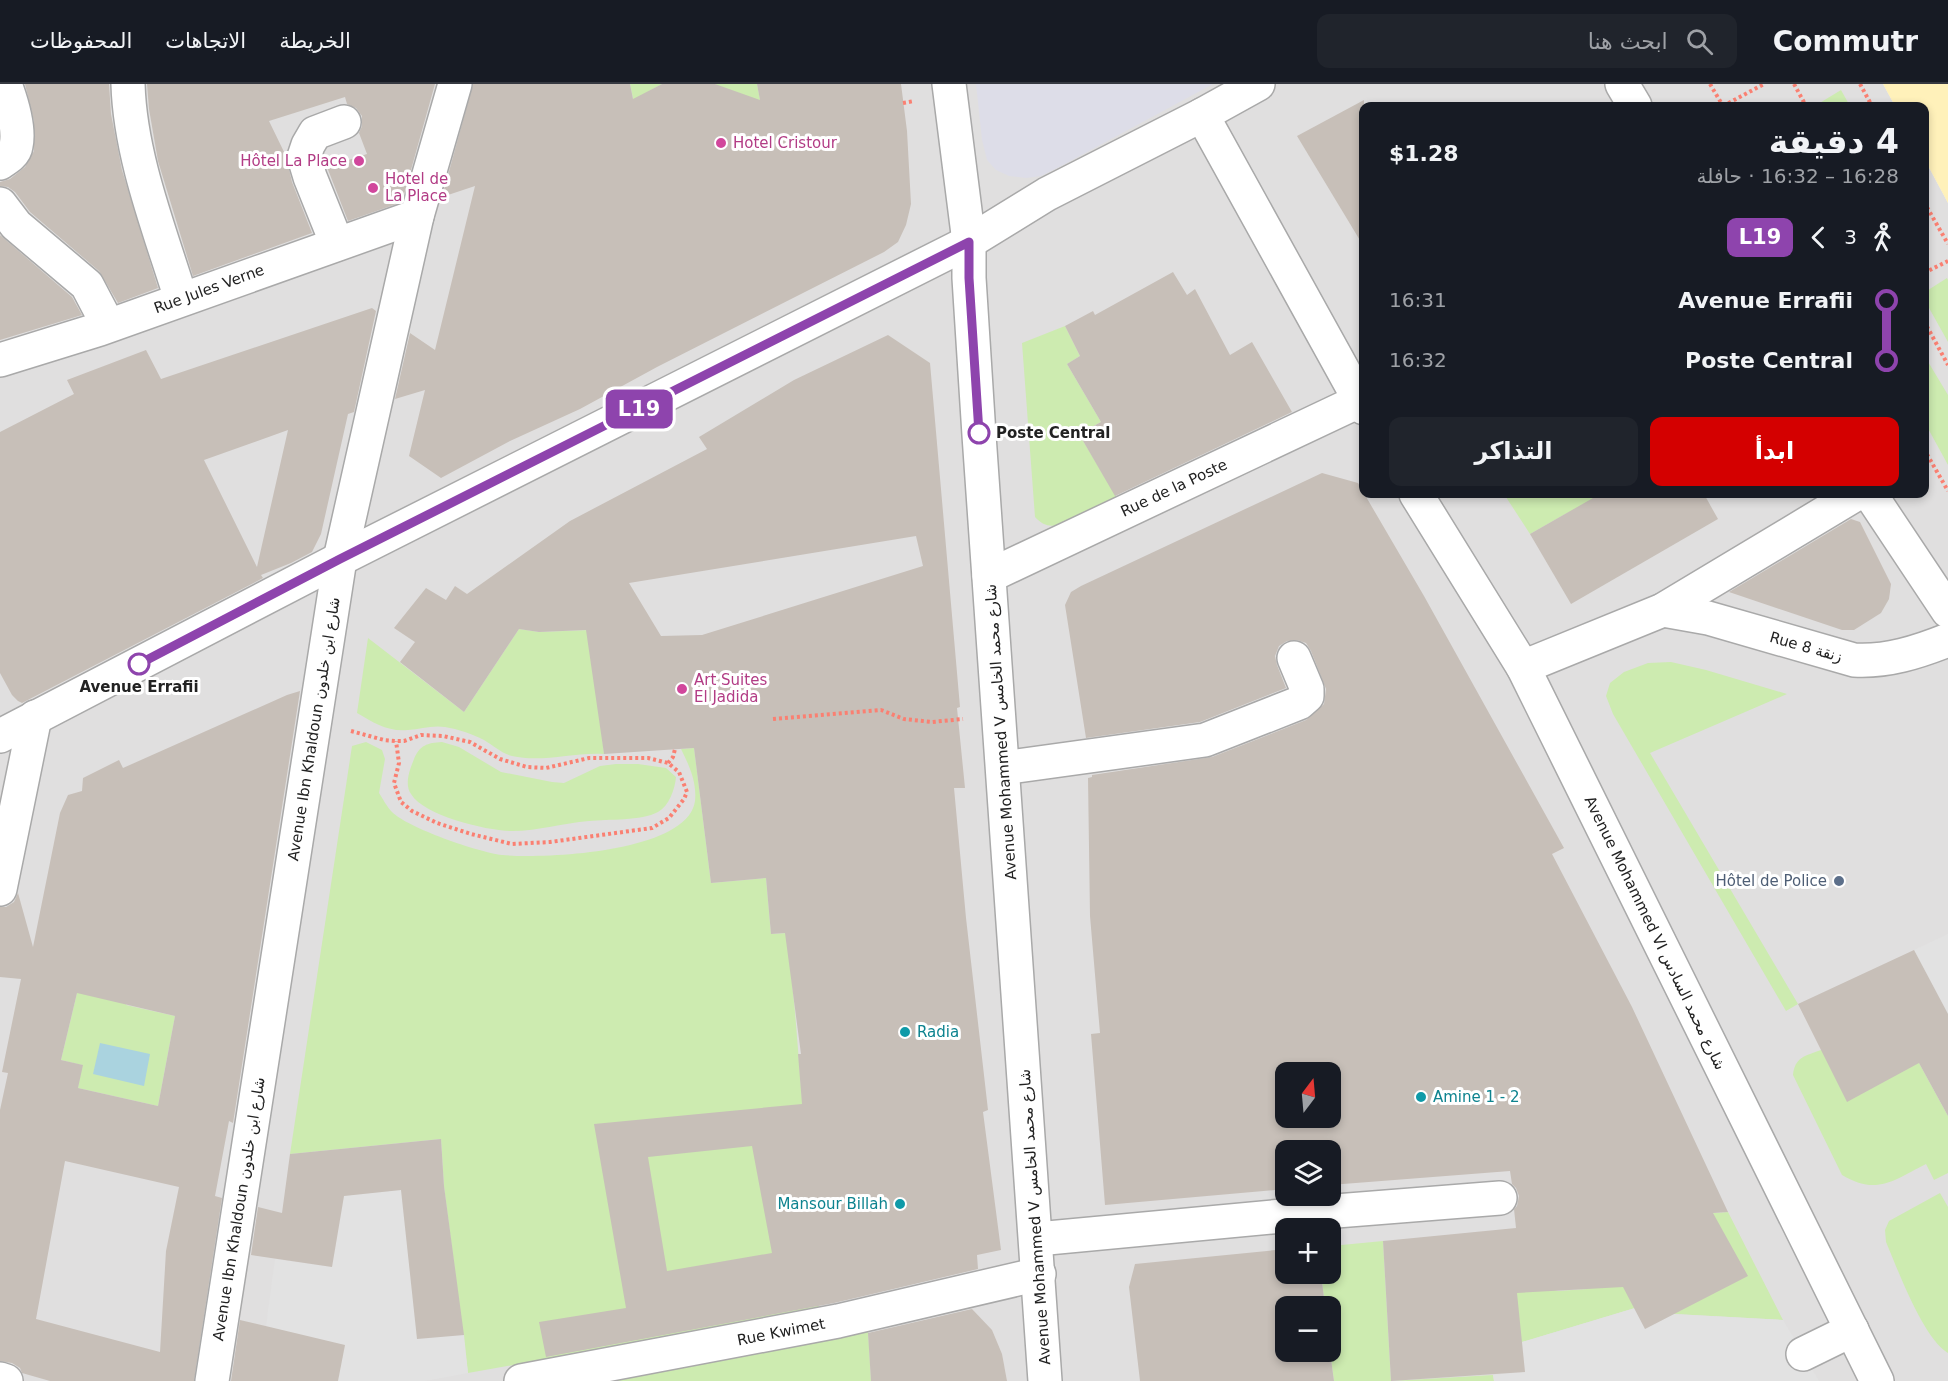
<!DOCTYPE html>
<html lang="ar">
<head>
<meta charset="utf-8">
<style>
	body { margin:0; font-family:"DejaVu Sans",Vazirmatn,sans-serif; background:#20242c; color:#f1f3f6; direction:rtl; height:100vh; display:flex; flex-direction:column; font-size:22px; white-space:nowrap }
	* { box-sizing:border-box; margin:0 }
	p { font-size:20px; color:#9ea1a6 }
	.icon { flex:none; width:33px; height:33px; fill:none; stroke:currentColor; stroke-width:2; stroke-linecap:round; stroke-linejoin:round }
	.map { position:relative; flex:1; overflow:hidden; direction:ltr }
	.side { position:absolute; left:1359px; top:18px; width:570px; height:396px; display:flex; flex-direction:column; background:#171b24; border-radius:12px; box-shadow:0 3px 9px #0003; direction:rtl }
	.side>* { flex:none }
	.badge { padding:0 12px; border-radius:9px; font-size:21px; line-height:39px }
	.needle { width:39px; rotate:16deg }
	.buttons { position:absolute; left:1275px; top:978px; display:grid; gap:12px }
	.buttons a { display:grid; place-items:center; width:66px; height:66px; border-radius:12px; background:#171b24; box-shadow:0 3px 9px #0003; font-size:30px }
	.map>.badge { position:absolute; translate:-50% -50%; box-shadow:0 0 0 3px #fff }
	.legs { display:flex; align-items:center; gap:9px; height:66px; padding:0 30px; font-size:20px }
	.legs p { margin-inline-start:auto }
	.headline { display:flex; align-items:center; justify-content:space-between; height:102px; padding:0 30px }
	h1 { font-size:33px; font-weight:700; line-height:45px }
	.cta { display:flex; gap:12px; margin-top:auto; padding:12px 30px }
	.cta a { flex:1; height:69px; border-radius:12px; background:#d40000; color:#fff; font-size:24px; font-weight:700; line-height:69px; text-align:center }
	.cta a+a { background:#20242c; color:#f1f3f6 }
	ul { padding:0 30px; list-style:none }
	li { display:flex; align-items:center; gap:21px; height:60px; font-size:22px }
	li i { display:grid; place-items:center; width:9px; height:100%; margin:0 8px; background:currentColor }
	li i::after { content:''; width:15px; height:15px; margin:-8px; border:4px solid; border-radius:50%; background:#171b24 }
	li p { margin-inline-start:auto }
	li:first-child i { background:linear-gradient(#0000 50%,currentColor 0) }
	li:last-child i { background:linear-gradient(currentColor 50%,#0000 0) }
	header { display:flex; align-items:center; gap:36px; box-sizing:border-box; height:84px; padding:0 30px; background:#171b24; border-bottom:2px solid #363941 }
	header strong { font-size:28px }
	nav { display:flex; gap:33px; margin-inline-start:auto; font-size:21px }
	.search { width:420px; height:54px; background:#20242c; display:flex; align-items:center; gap:15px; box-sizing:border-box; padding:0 21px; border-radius:12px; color:#9ea1a6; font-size:22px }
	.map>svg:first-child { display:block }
	.residential { fill:#e0dfdf; fill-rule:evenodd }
	.grass { fill:#cdebb0 }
	.sand { fill:#fff1ba }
	.parking { fill:#e2e2e2 }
	.plaza { fill:#dddde8 }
	.water { fill:#aad3df }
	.building { fill:#c7bfb8; fill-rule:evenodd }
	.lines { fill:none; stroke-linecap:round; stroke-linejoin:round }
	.minor-casing { stroke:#a9a9a9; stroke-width:36 }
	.path { stroke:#fa8072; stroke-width:4; stroke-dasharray:3 3; stroke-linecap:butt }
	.minor { stroke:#fff; stroke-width:33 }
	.line-1-casing { stroke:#fff; stroke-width:14 }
	.line-1 { stroke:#8e44ad; stroke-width:9 }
	.hotel-dot { fill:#d1479c; stroke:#fff; stroke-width:2 }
	.stop-1-dot { fill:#fff; stroke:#8e44ad; stroke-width:3 }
	.service-dot { fill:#5c6f8a; stroke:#fff; stroke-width:2 }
	.culture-dot { fill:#0f9aa8; stroke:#fff; stroke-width:2 }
	.labels { text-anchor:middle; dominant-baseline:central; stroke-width:6; stroke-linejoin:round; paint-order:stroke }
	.hotel-label { font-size:15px; fill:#b23c85; stroke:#fff; text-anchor:start }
	.street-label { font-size:15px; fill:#222; stroke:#fff }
	.stop-label { font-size:15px; font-weight:bold; fill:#222; stroke:#fff; text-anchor:start }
	.service-label { font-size:15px; fill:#4e5e75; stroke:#fff; text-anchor:end }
	.culture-label { font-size:15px; fill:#0d838f; stroke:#fff; text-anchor:start }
</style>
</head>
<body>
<header>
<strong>Commutr</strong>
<div class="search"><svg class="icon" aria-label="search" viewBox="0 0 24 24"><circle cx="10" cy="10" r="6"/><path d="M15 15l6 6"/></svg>ابحث هنا</div>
<nav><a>الخريطة</a><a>الاتجاهات</a><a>المحفوظات</a></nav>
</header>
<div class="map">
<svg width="1948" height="1297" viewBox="0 0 1948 1297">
	<rect width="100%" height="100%" fill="#f2efe9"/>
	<path class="residential" d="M0,0H1883L1895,22H1364V410H1924L1925,76L1948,119V1297H0ZM1286,988H1330V1034H1286ZM1286,1066H1330V1112H1286ZM1286,1144H1330V1190H1286ZM1286,1222H1330V1268H1286Z"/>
	<g class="grass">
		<path d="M630,0H662L649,7L635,24Z"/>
		<path d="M715,0H757L763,31Z"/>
		<path d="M1841,6L1850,22H1819L1818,20Z"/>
		<path d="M1947,194L1948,196V258L1924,215L1925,208Z"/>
		<path d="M1065,242L1080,272L1067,280L1101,338L1079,350L1117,414L1059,441C1048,443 1043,441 1035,433L1022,259Z"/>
		<path d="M1924,271L1948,311V381L1925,339Z"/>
		<path d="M1504,410H1614L1619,418L1577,446L1567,429L1530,450Z"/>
		<path d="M519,545L539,548L590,546L604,670C574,668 542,679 512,672C501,669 494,662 484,656C472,650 458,645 445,643C432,641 421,645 408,646C388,648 374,639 357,629L368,554L464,628Z"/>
		<path d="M1671,578L1706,586L1787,610L1650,669L1798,920L1786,927L1613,630L1606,612L1610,599L1624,588L1648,579Z"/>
		<path d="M366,658L382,666L385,675L379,709C383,715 387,723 392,728C408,744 478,768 502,771C542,775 688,769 695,717C697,698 689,681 681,665L694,664L711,799L766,794L771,850L787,849L795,928L819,1227L468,1289L444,1102L441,1055L290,1070L352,662Z"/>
		<path d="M442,658L459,663L501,688L552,698L564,699L600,682L616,680H638L666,684L676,693C675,705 669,722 658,728C641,737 609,735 589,737C563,739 539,747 512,747C488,747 424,732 411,710C404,700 410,685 414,675C420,661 427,659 442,658Z"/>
		<path d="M136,885L126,921L175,932L158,1022L78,1004L82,981L61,976L82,888Z"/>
		<path d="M1821,966L1919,979L1948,1032V1089L1934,1096L1926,1080C1894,1096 1877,1112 1842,1091L1793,991C1795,973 1805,972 1821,966Z"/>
		<path d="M1940,1109L1948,1123V1269C1923,1254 1898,1186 1886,1158L1885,1146L1889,1137Z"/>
		<path d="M1728,1128L1783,1236L1674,1230L1635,1224L1522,1258L1482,1260L1478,1212L1517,1209V1196L1558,1207L1587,1205L1585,1193L1589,1139Z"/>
		<path d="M1383,1157L1391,1297L1493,1291L1494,1297H1334L1330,1268V1222H1325L1321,1190H1330L1331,1162Z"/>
		<path d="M868,1245L871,1297H590Z"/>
	</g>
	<path class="sand" d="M1883,0H1948V119L1925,76L1924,22H1895Z"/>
	<g class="parking">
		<path d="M1948,850V930L1914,866Z"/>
		<path d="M401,1106L464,1251L468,1289L425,1297H338L266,1242L275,1175L332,1183L344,1112Z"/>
		<path d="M1635,1224L1646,1245L1674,1230L1783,1236L1819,1297H1494L1493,1291L1525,1288L1522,1258Z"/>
	</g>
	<path class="plaza" d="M976,0H1213L1063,81L1041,92L1026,94L1009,92L996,86L987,76L982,56Z"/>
	<path class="water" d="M100,959L150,970L144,1002L93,990Z"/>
	<g class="building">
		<path d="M25,0H109L111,30L122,86L158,204L118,219L99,187L30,128L15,108L8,103L0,102V98L10,95L25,83L34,67V37Z"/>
		<path d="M147,0H435L402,118L348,137L327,83L367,70L359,49L362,42V32L356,24L347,20L345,13L269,37L286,72L292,98L312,149L193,192L158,77L149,25Z"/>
		<path d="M473,0H630L633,15L662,0H715L760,16L757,0H901L907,47L911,120L906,141L898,158L884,168L657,283L580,325L510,357L441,394L409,372L425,306L395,315L410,249L435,266L475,102L442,113Z"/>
		<path d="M1364,16V163L1297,52Z"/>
		<path d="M0,151L72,213L82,231L0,256Z"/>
		<path d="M1173,188L1187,211L1195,205L1230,271L1252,258L1292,328L1115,412L1079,350L1101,338L1067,280L1080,272L1065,242L1093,227L1095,231Z"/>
		<path d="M372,224L376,227L354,328L348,330L321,450L312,468L291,479L261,491L263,494L22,619L18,617L12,611L0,589V348L74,310L67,296L146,266L161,295ZM288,346L257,483L204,376Z"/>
		<path d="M888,251L930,279L960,623L957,624L965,704H954L966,834L988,1026L983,1028L1001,1166L977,1171L978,1185L834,1219L546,1273L539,1238L626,1224L594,1040L802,1020L798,970H801L785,849L771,850L766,794L711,799L694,664L604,670L586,546L539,548L519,545L464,628L400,578L415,558L394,544L426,504L446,516L455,502L467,510L570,437L707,365L699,353L794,296ZM916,452L923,482L702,551L661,552L629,499ZM752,1062L772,1169L667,1187L648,1073Z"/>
		<path d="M1322,389L1358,399L1424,512L1564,764L1552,770L1632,923L1728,1128L1713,1129L1748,1192L1645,1245L1623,1203L1517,1209L1525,1288L1391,1297L1383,1157L1516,1144L1514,1125L1517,1122L1519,1112L1516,1104L1512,1100L1510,1087L1330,1101V1066H1286V1105L1105,1121L1091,950L1100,949L1090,832L1088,694L1092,693V691L1212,673L1306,636L1324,620L1326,605L1311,567L1306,559L1297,556L1287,557L1279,562L1275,572L1277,581L1286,604L1200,638L1086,654L1065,521L1071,508L1081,502ZM1286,988H1330V1034H1286Z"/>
		<path d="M1600,410H1704L1718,435L1571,520L1530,450Z"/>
		<path d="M1851,435L1860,438L1891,500L1889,515L1881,529L1854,546H1842L1729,508Z"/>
		<path d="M300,607L233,1039L229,1037L215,1112L222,1114L194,1297H50L22,1289L20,1284L12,1279L0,1277V1026L8,989L2,988L21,895L0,893V823H6L14,818L18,809L33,863L60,729L68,711L82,707L83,694L119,676L123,684L287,611ZM77,909L175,932L158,1022L78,1004L83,981L61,976ZM65,1077L179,1103L166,1167L160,1268L36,1235Z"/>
		<path d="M1914,866L1948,930V1032L1919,979L1847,1018L1798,920Z"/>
		<path d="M441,1055L444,1102L464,1251L417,1255L401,1106L344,1112L332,1183L251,1171L258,1123L282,1129L290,1070Z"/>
		<path d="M1286,1165V1190H1321L1325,1222H1286V1268H1330L1334,1297H1140L1129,1203L1135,1180Z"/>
		<path d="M972,1225L992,1246L1002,1270L1007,1297H871L868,1249Z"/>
		<path d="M240,1236L345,1261L338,1297H231Z"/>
	</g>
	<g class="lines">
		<defs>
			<g id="minor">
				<path d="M128,0C130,72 160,147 181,215"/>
				<path d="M949,0L969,158V194L979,351L1045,1297"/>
				<path d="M1622,0L1635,22"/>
				<path d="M1202,31L1364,324"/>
				<path d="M0,79C6,75 15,70 16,62C20,45 11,16 5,0"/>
				<path d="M0,120L16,141L87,201L108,241"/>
				<path d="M337,160L310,93L304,73L308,61L315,49L344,38"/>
				<path d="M0,276L100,245L417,132"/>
				<path d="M1416,410L1523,583L1877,1297"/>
				<path d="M1870,410L1948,527"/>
				<path d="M989,492L1359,317"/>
				<path d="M1663,526L1708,534L1854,576C1887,578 1918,568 1948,556"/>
				<path d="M1523,583L1663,526L1856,410"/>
				<path d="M0,652L340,475L969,158L1047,110L1202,31L1258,0"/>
				<path d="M1003,684L1205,656L1299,619L1307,612V605L1294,574"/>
				<path d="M0,805L35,633"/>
				<path d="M1037,1155L1336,1127L1500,1114"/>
				<path d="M1803,1270L1852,1246"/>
				<path d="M0,1295L6,1297"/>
				<path d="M212,1297L340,475L417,132L455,0"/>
				<path d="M521,1297L838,1237L1039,1190"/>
			</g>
		</defs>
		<use href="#minor" class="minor-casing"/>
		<g class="path">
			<path d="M1710,0L1723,22"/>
			<path d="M1794,0L1806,22"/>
			<path d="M1860,0L1872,22"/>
			<path d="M903,19L914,17"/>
			<path d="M1723,22L1764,0"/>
			<path d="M1924,118L1948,160"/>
			<path d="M1924,189L1948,177"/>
			<path d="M1924,237L1948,281"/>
			<path d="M1924,365L1948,407"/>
			<path d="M773,635L881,626L904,635L932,638L963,635"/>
			<path d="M351,647L384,656L396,657H404L421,651L443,652L470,658L500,675L527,683L546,684L589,674H648L668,679L679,688L687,708L684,715L669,734L652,744L550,758L512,760L471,750L437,739L412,727L401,718L394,699L399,679L396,657"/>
			<path d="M668,679L673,673L675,665"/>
		</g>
		<use href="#minor" class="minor"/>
	</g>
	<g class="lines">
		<defs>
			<path id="line-1" d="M139,580L340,475L969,158V194L979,349"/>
		</defs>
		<use href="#line-1" class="line-1-casing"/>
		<use href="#line-1" class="line-1"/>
	</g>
	<g class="hotel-dot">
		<circle cx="721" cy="59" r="6"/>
		<circle cx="359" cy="77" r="6"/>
		<circle cx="373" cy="104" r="6"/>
		<circle cx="682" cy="605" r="6"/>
	</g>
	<g class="stop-1-dot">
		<circle cx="979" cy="349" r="10"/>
		<circle cx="139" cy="580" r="10"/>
	</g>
	<circle class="service-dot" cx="1839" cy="797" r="6"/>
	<g class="culture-dot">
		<circle cx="905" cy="948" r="6"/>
		<circle cx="1421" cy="1013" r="6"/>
		<circle cx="900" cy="1120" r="6"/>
	</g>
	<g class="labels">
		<g class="hotel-label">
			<text x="733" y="59">Hotel Cristour</text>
			<text x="347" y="77" text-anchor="end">Hôtel La Place</text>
			<text x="385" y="95">Hotel de<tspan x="385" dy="17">La Place</tspan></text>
			<text x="694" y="596">Art Suites<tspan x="694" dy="17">El Jadida</tspan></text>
		</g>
		<g class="street-label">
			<text transform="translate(209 205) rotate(-20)">Rue Jules Verne</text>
			<text transform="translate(1174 404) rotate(-25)">Rue de la Poste</text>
			<text transform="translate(1806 563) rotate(16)">Rue 8 زنقة</text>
			<text transform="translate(314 645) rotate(-81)">Avenue Ibn Khaldoun شارع ابن خلدون</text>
			<text transform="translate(1001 648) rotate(-94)">Avenue Mohammed V شارع محمد الخامس</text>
			<text transform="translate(1655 849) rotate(64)">Avenue Mohammed VI شارع محمد السادس</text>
			<text transform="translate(239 1125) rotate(-81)">Avenue Ibn Khaldoun شارع ابن خلدون</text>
			<text transform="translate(1035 1133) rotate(-94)">Avenue Mohammed V شارع محمد الخامس</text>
			<text transform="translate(781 1248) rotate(-11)">Rue Kwimet</text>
		</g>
		<g class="stop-label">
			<text x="996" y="349">Poste Central</text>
			<text x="139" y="603" text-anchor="middle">Avenue Errafii</text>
		</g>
		<g class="service-label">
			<text x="1827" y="797">Hôtel de Police</text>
		</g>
		<g class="culture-label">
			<text x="917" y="948">Radia</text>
			<text x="1433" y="1013">Amine 1 - 2</text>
			<text x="888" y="1120" text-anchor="end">Mansour Billah</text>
		</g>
	</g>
</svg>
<div class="buttons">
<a><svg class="needle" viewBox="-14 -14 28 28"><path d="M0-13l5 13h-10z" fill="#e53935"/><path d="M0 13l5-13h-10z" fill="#9ea1a6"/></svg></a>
<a><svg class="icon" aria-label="layers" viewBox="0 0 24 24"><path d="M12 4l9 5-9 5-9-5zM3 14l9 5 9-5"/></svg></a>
<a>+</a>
<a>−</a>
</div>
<b class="badge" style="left:639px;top:325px;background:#8e44ad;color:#fff">L19</b>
<section class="side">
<div class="headline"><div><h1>4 دقيقة</h1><p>16:28 – 16:32 · حافلة</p></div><b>$1.28</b></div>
<div class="legs"><svg class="icon" aria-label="walk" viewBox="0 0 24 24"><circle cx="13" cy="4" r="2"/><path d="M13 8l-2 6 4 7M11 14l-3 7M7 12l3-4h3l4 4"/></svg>3<svg class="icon" aria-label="back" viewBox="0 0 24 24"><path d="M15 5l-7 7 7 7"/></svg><b class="badge" style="background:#8e44ad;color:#fff">L19</b></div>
<ul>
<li><i style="color:#8e44ad"></i><b>Avenue Errafii</b><p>16:31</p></li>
<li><i style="color:#8e44ad"></i><b>Poste Central</b><p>16:32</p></li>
</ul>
<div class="cta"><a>ابدأ</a><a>التذاكر</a></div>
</section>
</div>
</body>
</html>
